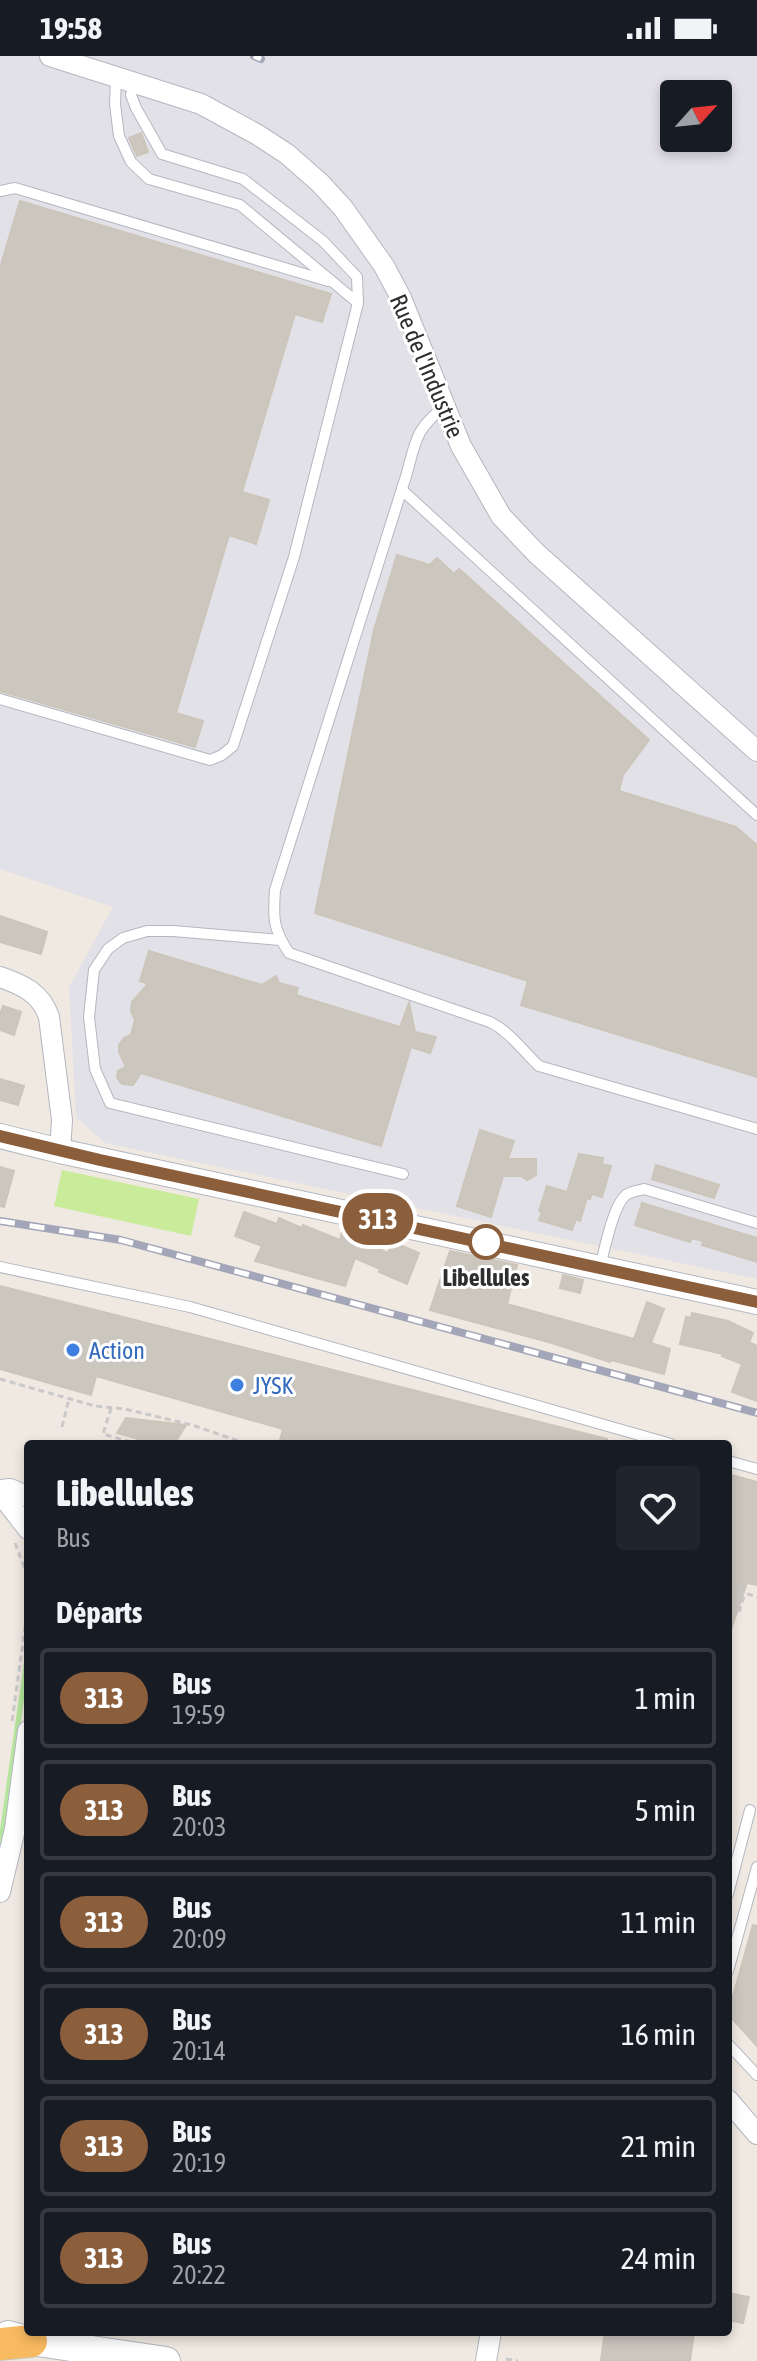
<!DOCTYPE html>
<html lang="fr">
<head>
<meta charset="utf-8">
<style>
	body { margin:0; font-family:"Asap Condensed",sans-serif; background:#20242c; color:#f1f3f6; height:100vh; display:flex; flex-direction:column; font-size:30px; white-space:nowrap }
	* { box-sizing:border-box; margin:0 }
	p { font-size:26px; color:#9ea1a6 }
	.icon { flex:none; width:44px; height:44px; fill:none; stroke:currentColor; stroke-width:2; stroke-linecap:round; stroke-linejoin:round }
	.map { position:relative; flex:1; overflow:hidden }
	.details { position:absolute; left:24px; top:1384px; width:708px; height:896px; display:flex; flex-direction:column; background:#171b24; border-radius:8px; box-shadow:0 4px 12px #0003 }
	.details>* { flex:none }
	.badge { padding:0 16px; border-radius:26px; font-size:28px; line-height:52px }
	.needle { width:52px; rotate:63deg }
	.fabs { position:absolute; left:660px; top:24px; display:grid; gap:16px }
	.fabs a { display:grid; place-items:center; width:72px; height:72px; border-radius:8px; background:#171b24; box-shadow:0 4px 12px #0003; font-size:40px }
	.map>.badge { position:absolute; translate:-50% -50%; box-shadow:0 0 0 4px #fff }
	h2 { padding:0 32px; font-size:30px; line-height:72px }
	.round { display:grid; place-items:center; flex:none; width:84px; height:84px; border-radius:8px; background:#20242c }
	.overview { display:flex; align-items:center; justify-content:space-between; height:136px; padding:0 32px }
	h1 { font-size:38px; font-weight:800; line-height:60px }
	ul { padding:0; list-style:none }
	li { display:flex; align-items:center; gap:24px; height:100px; margin:0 16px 12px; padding:0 16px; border:4px solid #363941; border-radius:8px }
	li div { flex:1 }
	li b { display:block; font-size:30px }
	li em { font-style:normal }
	li .badge { min-width:88px; font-weight:700; text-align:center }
	.status { display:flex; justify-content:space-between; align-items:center; height:56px; padding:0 40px; background:#171b24; direction:ltr }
	.status svg { height:22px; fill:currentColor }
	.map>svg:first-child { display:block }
	.industrial { fill:#e3e1e8; fill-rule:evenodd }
	.green { fill:#b6e59e }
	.pitch { fill:#c9ec9a }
	.building { fill:#cbc7bf; stroke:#cbc5ba; stroke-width:2 }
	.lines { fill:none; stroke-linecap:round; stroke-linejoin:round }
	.service-casing { stroke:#b4b7c1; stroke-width:12 }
	.minor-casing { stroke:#b4b7c1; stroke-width:22 }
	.tertiary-casing { stroke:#b4b7c1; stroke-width:26 }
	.secondary-casing { stroke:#b4b7c1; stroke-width:30 }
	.trunk-casing { stroke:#c9c9c9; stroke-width:34 }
	.path { stroke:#c9c9c9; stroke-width:3; stroke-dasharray:6 4; stroke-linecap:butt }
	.service { stroke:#fff; stroke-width:10 }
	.minor { stroke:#fff; stroke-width:20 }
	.tertiary { stroke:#fff; stroke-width:24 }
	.secondary { stroke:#fff; stroke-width:28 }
	.trunk { stroke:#f8ba60; stroke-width:32 }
	.rail-casing { stroke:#a3a6b8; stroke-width:8 }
	.rail { stroke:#fff; stroke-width:5; stroke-dasharray:15; stroke-linecap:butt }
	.line-casing { stroke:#fff; stroke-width:18 }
	.line { stroke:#8b5e3c; stroke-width:12 }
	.stop-dot { fill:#fff; stroke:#8b5e3c; stroke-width:4 }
	.shop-dot { fill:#3f7fe0; stroke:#fff; stroke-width:3 }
	.labels { text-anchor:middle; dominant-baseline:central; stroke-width:6; stroke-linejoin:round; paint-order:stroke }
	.street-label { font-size:24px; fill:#2e2e2e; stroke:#fff }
	.stop-label { font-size:24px; font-weight:bold; fill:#2e2e2e; stroke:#fff }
	.shop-label { font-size:24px; fill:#366cbe; stroke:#fff; text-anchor:start }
</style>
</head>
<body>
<div class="status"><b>19:58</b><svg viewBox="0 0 49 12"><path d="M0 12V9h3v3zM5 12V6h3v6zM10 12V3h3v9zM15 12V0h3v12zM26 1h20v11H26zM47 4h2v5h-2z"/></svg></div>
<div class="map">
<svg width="757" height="2305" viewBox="0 0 757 2305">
	<rect width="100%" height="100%" fill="#efe9e1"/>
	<path class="industrial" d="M0,0H757V1223L105,1087L76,1061L69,931L113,851L0,813ZM674,38H718V82H674Z"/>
	<path class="green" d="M28,1578V1615L6,1771L0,1796V1774Z"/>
	<path class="pitch" d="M62,1114L199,1143L191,1180L54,1150Z"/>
	<g class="building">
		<path d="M141,77L148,96L137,100L129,82Z"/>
		<path d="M20,145L331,238L322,266L295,258L242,436L269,444L256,488L229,479L176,657L203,665L195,691L0,635V212Z"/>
		<path d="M397,499L430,509L437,502L454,518L459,513L649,684L623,719L619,735L736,771L757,789V1021L521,949L528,925L315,857L374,574Z"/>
		<path d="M0,860L47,876L41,898L0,886Z"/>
		<path d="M149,895L262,929L276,920L279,927L298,932L296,939L400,971L409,947L415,976L436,981L430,997L411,991L381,1090L141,1017L133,1029L122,1028L117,1022L118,1015L126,1011L119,996V989L124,982L131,979L135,964L131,955L132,946L148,928L140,925Z"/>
		<path d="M3,950L21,956L14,979L0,974V959Z"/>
		<path d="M0,1023L24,1030L18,1049L0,1044Z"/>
		<path d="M480,1074L514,1085L508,1103H536V1119L527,1124L521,1120H503L491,1161L457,1150Z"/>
		<path d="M579,1098L603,1102L602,1108L611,1110L602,1141L592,1138L590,1143L587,1142L580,1165L576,1163L572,1174L539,1164L542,1156L539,1155L547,1130L567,1136Z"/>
		<path d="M656,1109L719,1129L714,1142L652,1123Z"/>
		<path d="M0,1111L14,1115L4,1151L0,1150Z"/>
		<path d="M642,1147L757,1182V1206L702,1189L703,1185L692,1182L690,1186L635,1169Z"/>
		<path d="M244,1156L277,1168L279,1162L302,1172L303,1169L340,1184L343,1172L362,1176L360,1185L388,1197L393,1186L419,1197L407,1228L379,1216L380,1213L355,1202L345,1230L255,1205L262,1190L235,1180Z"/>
		<path d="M450,1195L517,1209L507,1248L634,1283L647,1246L664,1253L651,1287L670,1293L664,1318L611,1304L610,1306L552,1287L430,1254Z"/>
		<path d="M563,1219L583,1224L580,1237L560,1232Z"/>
		<path d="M0,1230L607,1383L606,1388H279L283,1373L96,1320L91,1339L0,1313Z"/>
		<path d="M692,1257L728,1265L753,1277L749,1286L757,1290V1345L732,1336L742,1308L722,1300L723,1298L680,1288L686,1261L691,1262Z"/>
		<path d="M126,1362L186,1369L174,1388H156L117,1377Z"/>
		<path d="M728,1418L757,1426V1529L747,1527L730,1576H728Z"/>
		<path d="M753,1869L757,1870V1990L728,1958Z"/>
		<path d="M728,2237L749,2241L743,2267L728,2264Z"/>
		<path d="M605,2276H694L690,2305L601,2304Z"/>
	</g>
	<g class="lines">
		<defs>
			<g id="service">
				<path d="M116,21L115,48L119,80L131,106L149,123L240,149L358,247"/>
				<path d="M0,135L15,132L328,225"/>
				<path d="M445,350C416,373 416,383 407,417L275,834C273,862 273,873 289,897L490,966C510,976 523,995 539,1010L757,1073"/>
				<path d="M402,434L757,759"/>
				<path d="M0,643L210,704L222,699L233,690L294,501L358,247L357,221L323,185L243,123L162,98L136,52L131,39L135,27"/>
				<path d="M280,884L173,875H147L123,882L108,893L94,914L89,961L95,1013L110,1047L403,1118"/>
				<path d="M600,1210C605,1193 613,1149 626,1139C631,1135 638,1135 644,1133L757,1167"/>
				<path d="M0,1211L190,1251L671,1388"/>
				<path d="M728,1405L757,1413"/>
				<path d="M728,1838L750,1754"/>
				<path d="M728,1915L757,1811"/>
				<path d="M728,1988L757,2019"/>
			</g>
			<g id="minor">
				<path d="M50,0L201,48L258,79L287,98L320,127L343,152L384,210L401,242L461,390L501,460L536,497L757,695"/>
				<path d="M0,921C23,929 41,937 49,961L62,1064L60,1095"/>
				<path d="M0,1434L10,1433L28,1441"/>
				<path d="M0,1437L28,1473"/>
				<path d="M0,1836L15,1773L28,1675"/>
				<path d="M728,2044L757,2078"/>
				<path d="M486,2305L491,2276"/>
			</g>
			<path id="tertiary" d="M0,1080L60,1095L757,1246"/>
			<path id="secondary" d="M8,2279L31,2285L166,2305"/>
			<path id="trunk" d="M0,2288L31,2285"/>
		</defs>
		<use href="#service" class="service-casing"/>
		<use href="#minor" class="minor-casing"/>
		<use href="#tertiary" class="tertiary-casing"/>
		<use href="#secondary" class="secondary-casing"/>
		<use href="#trunk" class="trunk-casing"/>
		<g class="path">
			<path d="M0,1323L95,1350L125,1353L192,1369L247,1388"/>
			<path d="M111,1352L103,1378L138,1388"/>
			<path d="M62,1371L69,1343"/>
			<path d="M15,1487L28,1521"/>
			<path d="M728,1532L757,1541"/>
			<path d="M28,1536V1539"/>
			<path d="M739,1556L745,1537"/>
			<path d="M12,1665L28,1551"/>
			<path d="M506,2303L518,2305"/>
		</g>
		<use href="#service" class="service"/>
		<use href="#minor" class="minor"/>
		<use href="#tertiary" class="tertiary"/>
		<use href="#secondary" class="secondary"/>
		<use href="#trunk" class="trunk"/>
		<defs>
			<g id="rail">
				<path d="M254,0L261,3"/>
				<path d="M0,1165L121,1184L757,1357"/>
			</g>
		</defs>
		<use href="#rail" class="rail-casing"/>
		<use href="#rail" class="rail"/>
	</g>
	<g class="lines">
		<defs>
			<path id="line" d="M0,1080L100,1104L757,1246"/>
		</defs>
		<use href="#line" class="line-casing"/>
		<use href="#line" class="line"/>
	</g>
	<circle class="stop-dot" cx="486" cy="1186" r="16"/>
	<g class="shop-dot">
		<circle cx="73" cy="1294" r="8"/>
		<circle cx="237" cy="1329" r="8"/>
	</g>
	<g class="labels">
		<g class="street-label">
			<text transform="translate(427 310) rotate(67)">Rue de l'Industrie</text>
		</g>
		<g class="stop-label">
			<text x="486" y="1221">Libellules</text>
		</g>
		<g class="shop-label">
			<text x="89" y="1294">Action</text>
			<text x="253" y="1329">JYSK</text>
		</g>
	</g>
</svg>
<div class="fabs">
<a><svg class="needle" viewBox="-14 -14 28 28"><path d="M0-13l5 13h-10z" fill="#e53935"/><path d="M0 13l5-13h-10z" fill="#9ea1a6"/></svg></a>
</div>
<b class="badge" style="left:378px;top:1163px;background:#8b5e3c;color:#fff">313</b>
<section class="details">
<div class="overview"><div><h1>Libellules</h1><p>Bus</p></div><a class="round"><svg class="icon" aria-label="heart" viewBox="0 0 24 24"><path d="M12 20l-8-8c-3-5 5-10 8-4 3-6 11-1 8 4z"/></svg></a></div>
<h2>Départs</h2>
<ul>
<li><span class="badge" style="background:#8b5e3c;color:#fff">313</span><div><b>Bus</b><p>19:59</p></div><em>1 min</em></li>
<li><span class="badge" style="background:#8b5e3c;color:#fff">313</span><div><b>Bus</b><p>20:03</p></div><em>5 min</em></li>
<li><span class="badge" style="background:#8b5e3c;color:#fff">313</span><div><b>Bus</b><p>20:09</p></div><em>11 min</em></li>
<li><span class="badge" style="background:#8b5e3c;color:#fff">313</span><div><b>Bus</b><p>20:14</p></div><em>16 min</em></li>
<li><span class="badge" style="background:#8b5e3c;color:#fff">313</span><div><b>Bus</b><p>20:19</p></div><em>21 min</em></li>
<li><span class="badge" style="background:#8b5e3c;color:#fff">313</span><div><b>Bus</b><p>20:22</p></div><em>24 min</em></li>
</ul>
</section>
</div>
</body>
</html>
